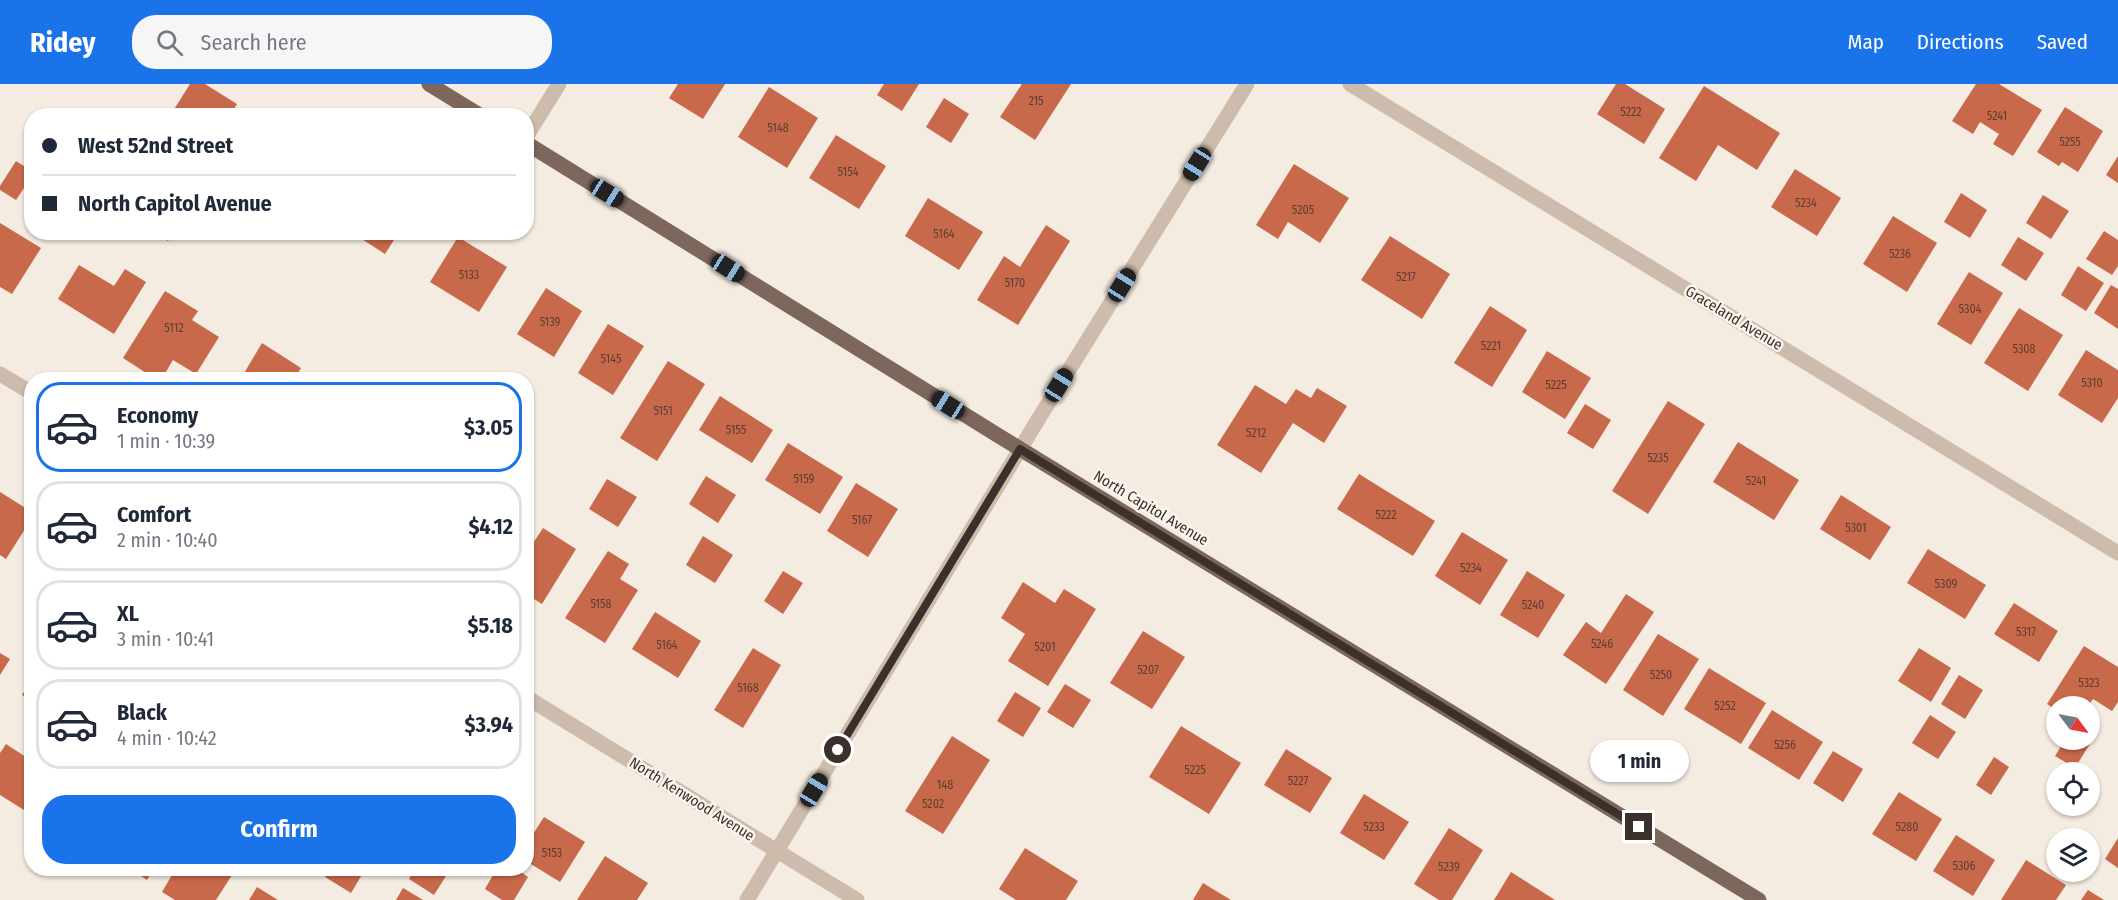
<!DOCTYPE html>
<html lang="en">
<head>
<meta charset="utf-8">
<style>
  :root { --surface:#fff; --page:#f6f6f7; --text:#1f2937; --muted:#747a83; --line:#e0e1e3; --accent:#1a73e8 }
  body { margin:0; font-family:"Fira Sans Condensed",sans-serif; background:var(--page); color:var(--text); height:100vh; display:flex; flex-direction:column; font-size:22px; white-space:nowrap }
  * { box-sizing:border-box; margin:0 }
  p { font-size:20px; color:var(--muted) }
  .icon { flex:none; width:33px; height:33px; fill:none; stroke:currentColor; stroke-width:2; stroke-linecap:round; stroke-linejoin:round }
  .map { position:relative; flex:1; overflow:hidden }
  .sheet { position:absolute; left:24px; top:288px; width:510px; height:504px; display:flex; flex-direction:column; background:var(--surface); border-radius:24px; box-shadow:0 2px 4px #0004 }
  .sheet>* { flex:none }
  .guide { position:absolute; left:24px; top:24px; width:510px; height:132px; border-radius:24px; box-shadow:0 2px 4px #0004; display:grid; align-content:center; height:132px; padding:0 18px; background:var(--surface) }
  .needle { width:39px; rotate:122deg }
  .tools { position:absolute; left:2046px; top:612px; display:grid; gap:12px }
  .tools a { display:grid; place-items:center; width:54px; height:54px; border-radius:50%; background:var(--surface); box-shadow:0 2px 4px #0004; font-size:30px }
  .end { position:absolute; width:27px; height:27px; margin:-14px; border:8px solid #3b302b; background:#fff; box-shadow:0 0 0 3px #fff }
  .from { border-radius:50% }
  .bubble { position:absolute; height:42px; border-radius:21px; background:var(--surface); box-shadow:0 2px 4px #0004; font-size:20px; font-weight:700; line-height:42px; text-align:center }
  .car { position:absolute; width:18px; height:36px; margin:-18px -9px; border-radius:8px; box-shadow:0 0 4px 2px #0007; background:linear-gradient(#222 24%,#8ab4d8 0 40%,#222 0 76%,#8ab4d8 0 86%,#222 0) }
  .guide b { display:flex; align-items:center; gap:21px; height:57px; font-size:22px }
  .guide b+b { border-top:2px solid var(--line) }
  .guide i { width:15px; height:15px; background:var(--text) }
  ul { padding:10px 0 0; list-style:none }
  li { display:flex; align-items:center; gap:18px; height:90px; margin:0 12px 9px; padding:0 6px; border:3px solid var(--line); border-radius:24px }
  li div { flex:1 }
  li b { display:block; font-size:22px }
  li em { font-style:normal; font-weight:700 }
  li.active { border-color:var(--accent) }
  li>.icon { width:54px; height:54px; stroke-width:1.5 }
  .primary-button { display:flex; gap:12px; margin-top:auto; padding:12px 18px }
  .primary-button a { flex:1; height:69px; border-radius:24px; background:var(--accent); color:#fff; font-size:24px; font-weight:700; line-height:69px; text-align:center }
  header { display:flex; align-items:center; gap:36px; box-sizing:border-box; height:84px; padding:0 30px; background:var(--accent); color:#fff }
  header strong { font-size:28px }
  nav { display:flex; gap:33px; margin-inline-start:auto; font-size:21px }
  .search { width:420px; height:54px; background:var(--page); display:flex; align-items:center; gap:15px; box-sizing:border-box; padding:0 21px; border-radius:24px; color:var(--muted); font-size:22px }
  .map>svg:first-child { display:block }
  .building { fill:#c8694b }
  .lines { fill:none; stroke-linecap:round; stroke-linejoin:round }
  .minor { stroke:#cdbbac; stroke-width:15 }
  .major { stroke:#7d675c; stroke-width:15 }
  .route { stroke:#3b302b; stroke-width:8 }
  .labels { text-anchor:middle; dominant-baseline:central; stroke-width:5; stroke-linejoin:round; paint-order:stroke }
  .number-label { font-size:12px; fill:#5e3e33 }
  .street-label { font-size:15px; fill:#3b302b; stroke:#fbf5ee }
</style>
</head>
<body>
<header>
<strong>Ridey</strong>
<div class="search"><svg class="icon" aria-label="search" viewBox="0 0 24 24"><circle cx="10" cy="10" r="6"/><path d="M15 15l6 6"/></svg>Search here</div>
<nav><a>Map</a><a>Directions</a><a>Saved</a></nav>
</header>
<div class="map">
<svg width="2118" height="816" viewBox="0 0 2118 816">
  <rect width="100%" height="100%" fill="#f4ebe1"/>
  <g class="building">
    <polygon points="190,0 205,0 237,20 230,32 180,32 173,27"/>
    <polygon points="678,0 725,0 703,35 669,14"/>
    <polygon points="884,0 919,0 902,27 877,11"/>
    <polygon points="1022,0 1071,0 1035,56 1000,33"/>
    <polygon points="1616,0 1625,0 1665,25 1644,60 1597,30"/>
    <polygon points="1976,0 1999,0 2042,26 2013,72 1993,60 1999,50 1980,38 1973,50 1952,37"/>
    <polygon points="1704,2 1780,49 1757,86 1718,61 1696,97 1659,74"/>
    <polygon points="769,3 818,34 787,84 738,53"/>
    <polygon points="944,14 969,30 951,59 926,43"/>
    <polygon points="2065,23 2103,47 2078,88 2062,78 2059,82 2037,68"/>
    <polygon points="836,51 886,82 859,125 809,94"/>
    <polygon points="2118,72 2118,99 2106,91"/>
    <polygon points="16,77 32,87 32,92 16,116 0,106 0,102"/>
    <polygon points="1294,80 1349,114 1320,159 1288,138 1278,155 1256,141"/>
    <polygon points="1795,85 1841,114 1817,152 1771,123"/>
    <polygon points="1961,109 1987,126 1970,154 1944,138"/>
    <polygon points="2043,111 2069,127 2051,155 2026,139"/>
    <polygon points="928,114 983,148 959,186 905,152"/>
    <polygon points="1893,132 1937,159 1907,208 1863,180"/>
    <polygon points="0,139 41,164 12,210 0,203"/>
    <polygon points="1046,141 1070,157 1018,241 977,216 1004,172 1020,183"/>
    <polygon points="2104,147 2118,156 2118,182 2112,191 2086,175"/>
    <polygon points="154,148 174,148 168,157"/>
    <polygon points="351,148 399,148 385,170"/>
    <polygon points="1390,152 1450,190 1422,235 1361,196"/>
    <polygon points="458,153 507,183 479,228 430,198"/>
    <polygon points="2018,153 2044,169 2026,197 2001,181"/>
    <polygon points="79,181 114,202 125,185 146,198 114,250 58,215"/>
    <polygon points="2078,182 2104,199 2086,227 2061,211"/>
    <polygon points="1969,188 2003,209 1971,261 1937,240"/>
    <polygon points="2111,201 2118,205 2118,245 2094,229"/>
    <polygon points="546,204 582,227 554,273 517,250"/>
    <polygon points="165,207 198,227 192,236 219,253 196,290 173,276 161,296 157,296 123,274"/>
    <polygon points="1490,222 1527,246 1492,303 1454,279"/>
    <polygon points="2019,224 2063,251 2028,307 1984,279"/>
    <polygon points="608,240 644,262 613,311 578,289"/>
    <polygon points="262,259 301,284 294,296 240,296"/>
    <polygon points="2086,266 2118,286 2118,314 2102,339 2058,311"/>
    <polygon points="1547,267 1591,294 1565,335 1522,308"/>
    <polygon points="668,277 705,300 657,377 620,354"/>
    <polygon points="1255,301 1286,320 1296,305 1311,314 1317,304 1347,322 1324,359 1293,339 1261,389 1217,361"/>
    <polygon points="720,312 773,346 752,379 699,346"/>
    <polygon points="1668,317 1705,340 1648,430 1612,407"/>
    <polygon points="1585,320 1611,336 1593,365 1567,349"/>
    <polygon points="1738,358 1799,396 1774,436 1713,398"/>
    <polygon points="788,359 843,393 820,430 765,396"/>
    <polygon points="1359,390 1435,437 1413,472 1337,425"/>
    <polygon points="706,392 736,411 718,439 689,420"/>
    <polygon points="607,395 637,413 618,443 589,425"/>
    <polygon points="856,399 898,425 868,473 827,447"/>
    <polygon points="0,408 32,428 32,434 6,475 0,471"/>
    <polygon points="1841,411 1891,443 1870,476 1820,445"/>
    <polygon points="543,444 576,465 542,520 526,510 526,470"/>
    <polygon points="1462,448 1508,476 1480,521 1435,492"/>
    <polygon points="703,452 733,471 715,499 686,481"/>
    <polygon points="1928,465 1986,501 1965,535 1907,499"/>
    <polygon points="608,467 629,480 620,495 638,506 605,559 565,534"/>
    <polygon points="783,487 803,499 783,530 764,517"/>
    <polygon points="1527,487 1565,511 1538,554 1500,531"/>
    <polygon points="1023,498 1055,519 1064,505 1096,525 1048,602 1008,577 1025,550 1001,534"/>
    <polygon points="1626,510 1654,528 1606,600 1563,571 1586,538 1601,549"/>
    <polygon points="2014,519 2058,547 2039,578 1994,550"/>
    <polygon points="655,528 701,557 678,594 632,565"/>
    <polygon points="1143,547 1185,573 1152,625 1110,599"/>
    <polygon points="1658,550 1699,575 1663,632 1623,606"/>
    <polygon points="2084,562 2118,583 2118,618 2112,627 2093,615 2088,622 2056,622 2056,626 2047,620"/>
    <polygon points="753,564 781,581 743,644 714,626"/>
    <polygon points="1919,564 1951,584 1931,618 1898,597"/>
    <polygon points="0,569 10,575 0,591"/>
    <polygon points="1709,584 1766,619 1741,660 1684,625"/>
    <polygon points="1959,591 1983,606 1965,635 1941,620"/>
    <polygon points="32,595 32,617 22,611"/>
    <polygon points="1065,600 1091,616 1073,644 1047,628"/>
    <polygon points="1015,608 1041,624 1023,653 997,637"/>
    <polygon points="1772,626 1823,658 1799,696 1748,664"/>
    <polygon points="1930,631 1956,648 1938,675 1912,659"/>
    <polygon points="1181,642 1241,679 1209,730 1149,693"/>
    <polygon points="952,652 990,676 943,750 905,727"/>
    <polygon points="2065,656 2087,656 2091,658 2075,684 2055,672"/>
    <polygon points="6,660 32,677 32,714 24,726 0,711 0,669"/>
    <polygon points="1286,665 1332,694 1310,729 1264,701"/>
    <polygon points="1833,667 1863,685 1843,718 1813,699"/>
    <polygon points="1994,673 2009,683 1991,711 1976,701"/>
    <polygon points="1899,708 1942,735 1916,777 1872,750"/>
    <polygon points="1364,710 1409,738 1384,776 1340,749"/>
    <polygon points="544,733 585,758 560,798 526,777 526,761"/>
    <polygon points="1449,744 1483,766 1452,816 1439,816 1414,800"/>
    <polygon points="1956,751 1995,776 1973,812 1933,787"/>
    <polygon points="2118,754 2118,784 2105,775"/>
    <polygon points="1025,764 1078,797 1066,816 1016,816 999,805"/>
    <polygon points="605,772 648,799 637,816 577,816"/>
    <polygon points="2026,776 2066,801 2056,816 2001,816"/>
    <polygon points="129,784 154,784 147,796"/>
    <polygon points="176,784 221,784 232,791 216,816 175,816 162,808"/>
    <polygon points="331,784 366,784 351,809 325,793"/>
    <polygon points="415,784 451,784 434,811 409,795"/>
    <polygon points="497,784 515,784 528,793 514,816 502,816 485,805"/>
    <polygon points="1511,788 1555,816 1494,816"/>
    <polygon points="1203,799 1231,816 1193,816"/>
    <polygon points="257,803 278,816 249,816"/>
    <polygon points="403,804 423,816 396,816"/>
    <polygon points="2088,806 2104,816 2081,816"/>
  </g>
  <g class="lines">
    <g class="minor">
      <polyline points="1350,0 2118,469"/>
      <polyline points="526,53 559,0"/>
      <polyline points="0,290 32,309"/>
      <polyline points="526,613 857,816"/>
      <polyline points="747,816 1039,334 1247,0"/>
    </g>
    <g class="major">
      <polyline points="429,0 481,32"/>
      <polyline points="526,59 999,352 1759,816"/>
    </g>
  </g>
  <g class="lines">
    <polyline class="route" points="838,666 1020,365 1639,743"/>
  </g>
  <g class="labels">
    <g class="number-label">
      <text x="1036" y="17">215</text>
      <text x="1631" y="28">5222</text>
      <text x="1997" y="32">5241</text>
      <text x="778" y="44">5148</text>
      <text x="2070" y="58">5255</text>
      <text x="848" y="88">5154</text>
      <text x="1806" y="119">5234</text>
      <text x="1303" y="126">5205</text>
      <text x="944" y="150">5164</text>
      <text x="1900" y="170">5236</text>
      <text x="469" y="191">5133</text>
      <text x="1406" y="193">5217</text>
      <text x="1015" y="199">5170</text>
      <text x="1970" y="225">5304</text>
      <text x="550" y="238">5139</text>
      <text x="174" y="244">5112</text>
      <text x="1491" y="262">5221</text>
      <text x="2024" y="265">5308</text>
      <text x="611" y="275">5145</text>
      <text x="2092" y="299">5310</text>
      <text x="1556" y="301">5225</text>
      <text x="663" y="327">5151</text>
      <text x="736" y="346">5155</text>
      <text x="1256" y="349">5212</text>
      <text x="1658" y="374">5235</text>
      <text x="804" y="395">5159</text>
      <text x="1756" y="397">5241</text>
      <text x="1386" y="431">5222</text>
      <text x="862" y="436">5167</text>
      <text x="1856" y="444">5301</text>
      <text x="1471" y="484">5234</text>
      <text x="1946" y="500">5309</text>
      <text x="601" y="520">5158</text>
      <text x="1533" y="521">5240</text>
      <text x="2026" y="548">5317</text>
      <text x="1602" y="560">5246</text>
      <text x="667" y="561">5164</text>
      <text x="1045" y="563">5201</text>
      <text x="1148" y="586">5207</text>
      <text x="1661" y="591">5250</text>
      <text x="2089" y="599">5323</text>
      <text x="748" y="604">5168</text>
      <text x="1725" y="622">5252</text>
      <text x="1785" y="661">5256</text>
      <text x="1195" y="686">5225</text>
      <text x="1298" y="697">5227</text>
      <text x="945" y="701">148</text>
      <text x="933" y="720">5202</text>
      <text x="1374" y="743">5233</text>
      <text x="1907" y="743">5280</text>
      <text x="552" y="769">5153</text>
      <text x="1964" y="782">5306</text>
      <text x="1449" y="783">5239</text>
    </g>
    <g class="street-label">
      <text transform="translate(1734 234) rotate(31)">Graceland Avenue</text>
      <text transform="translate(1151 424) rotate(31)">North Capitol Avenue</text>
      <text transform="translate(692 715) rotate(32)">North Kenwood Avenue</text>
    </g>
  </g>
</svg>
<div class="tools">
<a><svg class="needle" viewBox="-14 -14 28 28"><path d="M0-13l5 13h-10z" fill="#e53935"/><path d="M0 13l5-13h-10z" fill="#747a83"/></svg></a>
<a><svg class="icon" aria-label="locate" viewBox="0 0 24 24"><circle cx="12" cy="12" r="6"/><path d="M12 2v4M12 18v4M2 12h4M18 12h4"/></svg></a>
<a><svg class="icon" aria-label="layers" viewBox="0 0 24 24"><path d="M12 4l9 5-9 5-9-5zM3 14l9 5 9-5"/></svg></a>
</div>
<i class="end from" style="left:838px;top:666px"></i>
<i class="end" style="left:1639px;top:743px"></i>
<div class="bubble" style="left:1590px;top:656px;width:99px">1 min</div>
<i class="car" style="left:1197px;top:80px;rotate:212deg"></i>
<i class="car" style="left:607px;top:109px;rotate:122deg"></i>
<i class="car" style="left:728px;top:184px;rotate:122deg"></i>
<i class="car" style="left:1122px;top:201px;rotate:32deg"></i>
<i class="car" style="left:1059px;top:301px;rotate:32deg"></i>
<i class="car" style="left:948px;top:321px;rotate:302deg"></i>
<i class="car" style="left:814px;top:706px;rotate:31deg"></i>
<div class="guide">
<b><i class="from"></i>West 52nd Street</b>
<b><i></i>North Capitol Avenue</b>
</div>
<section class="sheet">
<ul>
<li class="active"><svg class="icon" aria-label="car" viewBox="0 0 24 24"><path d="M5 17H2v-5l4-1 3-4h7l3 4 3 1v5h-3M9 17h6M6 11h13"/><circle cx="7" cy="17" r="2"/><circle cx="17" cy="17" r="2"/></svg><div><b>Economy</b><p>1 min · 10:39</p></div><em>$3.05</em></li>
<li><svg class="icon" aria-label="car" viewBox="0 0 24 24"><path d="M5 17H2v-5l4-1 3-4h7l3 4 3 1v5h-3M9 17h6M6 11h13"/><circle cx="7" cy="17" r="2"/><circle cx="17" cy="17" r="2"/></svg><div><b>Comfort</b><p>2 min · 10:40</p></div><em>$4.12</em></li>
<li><svg class="icon" aria-label="car" viewBox="0 0 24 24"><path d="M5 17H2v-5l4-1 3-4h7l3 4 3 1v5h-3M9 17h6M6 11h13"/><circle cx="7" cy="17" r="2"/><circle cx="17" cy="17" r="2"/></svg><div><b>XL</b><p>3 min · 10:41</p></div><em>$5.18</em></li>
<li><svg class="icon" aria-label="car" viewBox="0 0 24 24"><path d="M5 17H2v-5l4-1 3-4h7l3 4 3 1v5h-3M9 17h6M6 11h13"/><circle cx="7" cy="17" r="2"/><circle cx="17" cy="17" r="2"/></svg><div><b>Black</b><p>4 min · 10:42</p></div><em>$3.94</em></li>
</ul>
<div class="primary-button"><a>Confirm</a></div>
</section>
</div>
</body>
</html>
